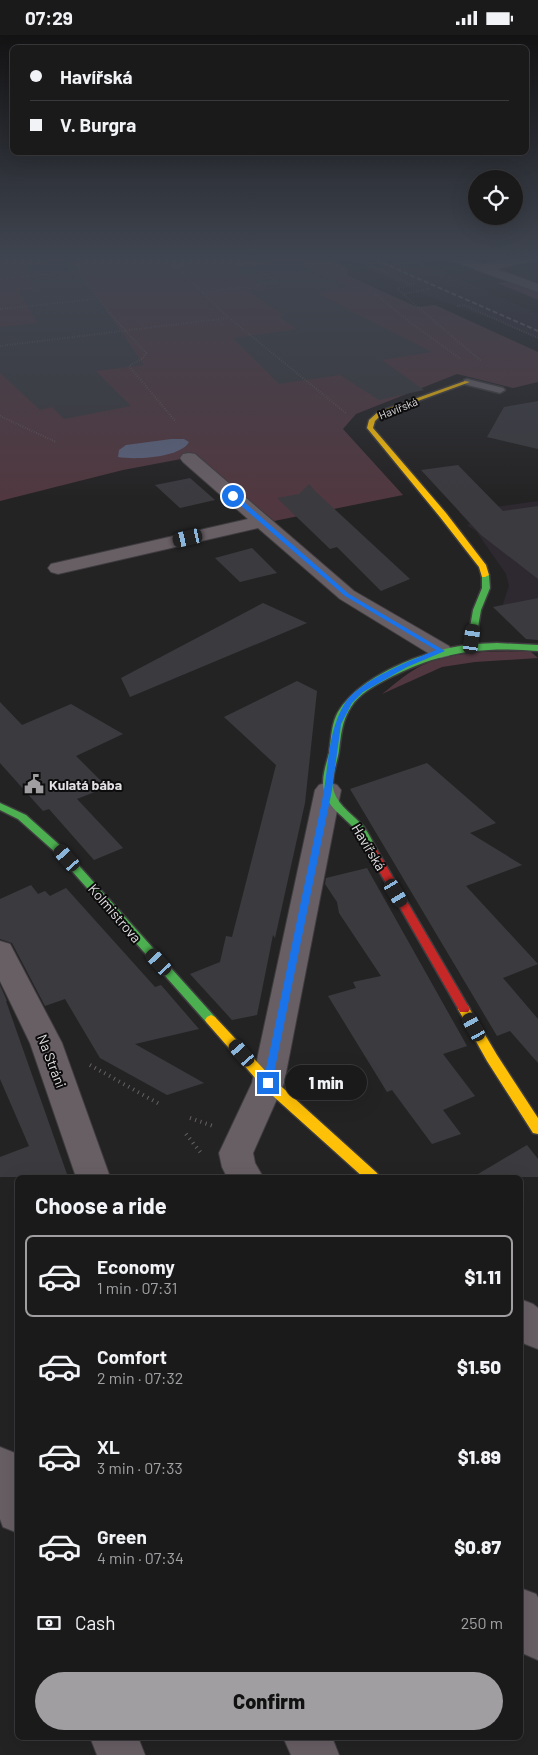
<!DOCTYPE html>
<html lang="en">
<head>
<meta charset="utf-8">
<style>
  :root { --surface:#1b1a1b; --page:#242324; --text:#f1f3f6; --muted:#a0a1a3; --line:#39383a; --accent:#a09ea0 }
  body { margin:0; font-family:Barlow,sans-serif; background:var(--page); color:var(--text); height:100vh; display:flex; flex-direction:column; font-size:19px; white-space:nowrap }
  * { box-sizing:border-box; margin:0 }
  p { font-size:16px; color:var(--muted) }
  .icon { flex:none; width:28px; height:28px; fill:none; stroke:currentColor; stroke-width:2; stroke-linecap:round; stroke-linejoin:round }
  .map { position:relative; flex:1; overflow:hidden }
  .drawer { position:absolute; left:15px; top:1140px; width:508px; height:565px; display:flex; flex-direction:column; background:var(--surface); border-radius:8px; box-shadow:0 5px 20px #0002,0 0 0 1px var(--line) }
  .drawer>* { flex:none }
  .top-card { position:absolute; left:10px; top:10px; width:519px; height:110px; border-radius:8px; box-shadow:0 5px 20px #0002,0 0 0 1px var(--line); display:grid; align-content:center; height:110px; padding:0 20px; background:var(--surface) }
  .buttons { position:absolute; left:468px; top:135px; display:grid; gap:10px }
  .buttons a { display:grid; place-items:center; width:55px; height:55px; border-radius:50%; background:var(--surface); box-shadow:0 5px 20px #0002,0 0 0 1px var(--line); font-size:25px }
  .end { position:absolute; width:22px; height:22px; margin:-11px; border:6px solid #1a73e8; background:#fff; box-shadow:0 0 0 2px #fff }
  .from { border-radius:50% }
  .bubble { position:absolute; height:35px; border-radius:18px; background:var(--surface); box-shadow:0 5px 20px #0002,0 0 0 1px var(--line); font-size:16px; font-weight:800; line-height:35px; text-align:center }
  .car { position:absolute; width:15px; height:30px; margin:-15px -8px; border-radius:6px; box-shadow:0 0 4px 1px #0007; background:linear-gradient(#222 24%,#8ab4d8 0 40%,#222 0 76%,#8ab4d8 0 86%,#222 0) }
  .top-card b { display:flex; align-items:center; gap:18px; height:48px; font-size:19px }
  .top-card b+b { border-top:1px solid var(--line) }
  .top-card i { width:12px; height:12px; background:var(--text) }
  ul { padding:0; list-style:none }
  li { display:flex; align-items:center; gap:15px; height:82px; margin:0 10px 8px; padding:0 10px; border:2px solid transparent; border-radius:8px }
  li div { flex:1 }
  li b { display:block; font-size:19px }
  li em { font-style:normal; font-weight:800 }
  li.active { border-color:var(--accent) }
  li>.icon { width:45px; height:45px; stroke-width:1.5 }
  h2 { padding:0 20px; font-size:22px; line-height:60px }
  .pay { display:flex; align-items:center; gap:12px; height:55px; padding:0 20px; font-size:19px }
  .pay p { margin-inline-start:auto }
  .primary-button { display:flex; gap:10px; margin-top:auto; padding:10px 20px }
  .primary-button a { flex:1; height:58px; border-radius:30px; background:var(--accent); color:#111; font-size:20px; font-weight:800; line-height:58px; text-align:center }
  .status { display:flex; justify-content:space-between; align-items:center; height:35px; padding:0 25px; background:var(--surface); direction:ltr }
  .status svg { height:14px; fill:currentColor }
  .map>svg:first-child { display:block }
  .built { fill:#2e2930 }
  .green { fill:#513840 }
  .water { fill:#5c627b }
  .building { fill:#3b3a3f }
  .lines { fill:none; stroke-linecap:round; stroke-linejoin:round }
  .lane-casing { stroke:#3f3d3f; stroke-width:3 }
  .street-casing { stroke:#3f3d3f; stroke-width:2 }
  .fast-casing { stroke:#3f3d3f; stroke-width:3 }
  .slow-casing { stroke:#3f3d3f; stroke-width:3 }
  .jam-casing { stroke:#3f3d3f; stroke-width:3 }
  .path-far1 { stroke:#656165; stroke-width:2; stroke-dasharray:0.5 2; stroke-linecap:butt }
  .path { stroke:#656165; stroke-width:4; stroke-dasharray:1 4.5; stroke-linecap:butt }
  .lane { fill:#685f65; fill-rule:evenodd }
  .street { fill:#685f65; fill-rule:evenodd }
  .fast { fill:#4caf50; fill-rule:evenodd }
  .slow { fill:#ffc107; fill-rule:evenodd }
  .jam { fill:#c62828; fill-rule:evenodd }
  .rail { stroke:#656165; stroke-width:2; stroke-dasharray:5 2.5; stroke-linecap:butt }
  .route { fill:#1a73e8 }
  .labels { text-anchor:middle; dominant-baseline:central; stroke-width:4; stroke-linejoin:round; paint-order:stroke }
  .far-street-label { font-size:11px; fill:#e2e0e2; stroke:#0d0c0d }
  .poi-label { font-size:14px; font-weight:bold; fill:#e2e0e2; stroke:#0d0c0d; text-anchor:start }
  .street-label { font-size:14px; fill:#e2e0e2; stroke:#0d0c0d }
</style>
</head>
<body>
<div class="status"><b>07:29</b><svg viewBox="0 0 49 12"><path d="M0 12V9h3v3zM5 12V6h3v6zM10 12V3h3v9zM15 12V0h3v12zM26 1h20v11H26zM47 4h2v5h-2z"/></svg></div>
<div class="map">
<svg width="538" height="1720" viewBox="0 0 538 1720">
  <rect width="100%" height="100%" fill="#242324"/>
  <g class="built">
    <polygon points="344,222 411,222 538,279 538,304 495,285 422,259"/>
    <polygon points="538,466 538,599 524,602 500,578 509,551 506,539 476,496 467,490 470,489 459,477"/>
  </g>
  <g class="green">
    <polygon points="0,222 326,222 348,234 347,240 417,272 435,270 538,317 538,347 513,353 457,339 356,379 343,394 403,460 274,486 197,421 123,435 0,466"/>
    <polygon points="505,247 514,247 538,256 538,265 497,248"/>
    <path d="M530,616L538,623L475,627L442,632L382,659C395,649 409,636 423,630C456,615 494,617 530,616Z"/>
  </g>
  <path class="water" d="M171,404H184L189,407C180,423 135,425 118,422L119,415L126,410Z"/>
  <g class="building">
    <polygon points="291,225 349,251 316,258 432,317 382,325 424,355 379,365 340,340 279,349 233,303 297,294 279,282 284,281 250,256 268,254 233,233"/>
    <polygon points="73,226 144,330 96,336 131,371 64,384 52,372 40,375 0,338 0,292 37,288 19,256 34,255 25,230"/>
    <polygon points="538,366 538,414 487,402 504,372"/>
    <polygon points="458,430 503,476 538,471 538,544 481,500 421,435"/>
    <polygon points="190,443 215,465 180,473 155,450"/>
    <polygon points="309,449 315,456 410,544 381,556 337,512 330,514 277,463 299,459"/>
    <polygon points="252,513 277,538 240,547 215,523"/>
    <polygon points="538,563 538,605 526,604 493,572"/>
    <polygon points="263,568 307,588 130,662 121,643"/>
    <polygon points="297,646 317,656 305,768 275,903 273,900 257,980 232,985 190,939 220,927 226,901 232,902 276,730 224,682"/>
    <polygon points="0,667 22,690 71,669 123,699 76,721 107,752 77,764 123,813 94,825 49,774 43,776 0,728"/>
    <polygon points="427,728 496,788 470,798 522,830 466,851 538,929 503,943 538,984 538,1028 510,996 497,1001 350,754"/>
    <polygon points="367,833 467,1011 443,1019 475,1061 443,1075 461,1099 432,1109 392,1055 387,1057 328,961 356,953 353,947 381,941 339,878 337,867 325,849 326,843"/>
    <polygon points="31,850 38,859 45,856 50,861 66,853 155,952 161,950 199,994 135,1009 204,1048 167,1060 100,1023 65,964 45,971 12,908 0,904 0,864"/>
    <polygon points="0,950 7,966 6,966 68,1142 0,1142 0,1122 29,1111 0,1044"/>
    <polygon points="527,1110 538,1124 538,1142 473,1142"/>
  </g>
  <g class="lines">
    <defs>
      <polygon id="lane" points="467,344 503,353 505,355 500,358 464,349 464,345"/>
      <g id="street">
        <polygon points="447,222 464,222 484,229 516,222 538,222 536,225 497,234 538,249 538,257 449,225"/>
        <polygon points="189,418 195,419 354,556 449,611 452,616 449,621 441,623 433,621 340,564 258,493 58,539 51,537 48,533 51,529 248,484 183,427 180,423 183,419"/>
        <polygon points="328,747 337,750 341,755 284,1048 253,1118 255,1128 263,1142 227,1142 222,1132 219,1118 252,1048 315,755 319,750"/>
        <polygon points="0,906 10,909 62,1008 110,1142 76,1142 30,1008 0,946"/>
        <polygon points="520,1264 533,1269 538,1273 538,1314 525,1309 520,1305"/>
        <polygon points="0,1412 15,1418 18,1426 18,1498 3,1492 0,1484"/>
        <polygon points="520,1553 536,1559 538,1563 538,1625 522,1618 520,1615"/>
        <polygon points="90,1702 138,1702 145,1720 97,1720"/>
        <polygon points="283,1702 332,1702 339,1720 291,1720"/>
      </g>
      <g id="fast">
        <path d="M482,538L489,540L490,553L481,575L475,609L497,608L538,610V616C481,611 438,617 387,644C374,651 359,659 351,672C342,686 341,700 339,716C337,729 330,744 334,757C339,772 355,781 364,792C369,799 373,807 377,815L372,818L368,817C364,811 361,804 357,797C347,783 328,774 324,756C321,743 326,730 329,718C331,706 331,692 336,681C356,641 426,615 467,610L473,575L482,553Z"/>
        <polygon points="0,768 26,780 63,813 215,982 217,985 215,988 207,988 55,817 18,784 0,775"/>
      </g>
      <g id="slow">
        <polygon points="465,346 470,347 382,379 375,386 373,393 446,478 486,530 489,540 485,542 482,542 479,532 440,482 367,393 369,385 378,377"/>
        <polygon points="464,969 468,971 497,1020 538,1083 538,1099 533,1098 487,1026 458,974 460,971"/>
        <polygon points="211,980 215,982 273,1044 377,1138 379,1142 363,1142 263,1052 207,988 205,985 207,982"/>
      </g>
      <polygon id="jam" points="372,812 377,815 468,971 470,974 468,977 460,977 367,815"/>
    </defs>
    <use href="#lane" class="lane-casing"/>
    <use href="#street" class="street-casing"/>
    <use href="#fast" class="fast-casing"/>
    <use href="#slow" class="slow-casing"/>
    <use href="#jam" class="jam-casing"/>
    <g class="path-far1">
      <polyline points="71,222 78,236"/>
      <polyline points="166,222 228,282 347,379"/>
      <polyline points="353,222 410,249"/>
      <polyline points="402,222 431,234"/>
      <polyline points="172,226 204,222"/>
      <polyline points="0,244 78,236 110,279 146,318 143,323 129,331 176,387"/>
      <polyline points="414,248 397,254 481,326"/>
      <polyline points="202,258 277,247 240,222"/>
      <polyline points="374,258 411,288 461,324"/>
      <polyline points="404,259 429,254"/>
      <polyline points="457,271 464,270 538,303"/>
      <polyline points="0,274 97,264"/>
      <polyline points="0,311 228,283"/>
      <polyline points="0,381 56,407"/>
    </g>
    <g class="path">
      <polyline points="90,1030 161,1070"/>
      <polyline points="190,1083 213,1091"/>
      <polyline points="186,1099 201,1118"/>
    </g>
    <use href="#lane" class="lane"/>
    <use href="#street" class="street"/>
    <use href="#fast" class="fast"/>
    <use href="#slow" class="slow"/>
    <use href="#jam" class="jam"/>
    <polyline class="rail" points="369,222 538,296"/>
  </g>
  <linearGradient id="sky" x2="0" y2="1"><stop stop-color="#141314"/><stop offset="0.48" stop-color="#3f4550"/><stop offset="1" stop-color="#3f4550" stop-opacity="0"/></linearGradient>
  <rect width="538" height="463" fill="url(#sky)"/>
  <path class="route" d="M231,459H235L349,559L445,616L407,632L363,657L352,668L341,689L332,755L272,1048L268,1052L263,1048C283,954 302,860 322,766C329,733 327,697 345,668C360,645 412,625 436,615L345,561L231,462Z"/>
  <defs>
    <symbol id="civic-bare" viewBox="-9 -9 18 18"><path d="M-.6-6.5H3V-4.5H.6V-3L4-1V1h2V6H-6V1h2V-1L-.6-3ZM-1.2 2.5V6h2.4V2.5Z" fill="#a09ea0" stroke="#0d0c0d" stroke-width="2.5" paint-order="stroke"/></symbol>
  </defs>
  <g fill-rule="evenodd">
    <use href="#civic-bare" x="20" y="735" width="28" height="28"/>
  </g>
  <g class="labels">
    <g class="far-street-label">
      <text transform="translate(398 373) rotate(-22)">Havířská</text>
    </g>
    <g class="poi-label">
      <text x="49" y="749">Kulatá bába</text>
    </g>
    <g class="street-label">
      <text transform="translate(369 812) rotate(59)">Havířská</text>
      <text transform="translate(115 878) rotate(49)">Kolmistrova</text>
      <text transform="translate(52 1026) rotate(69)">Na Stráni</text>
    </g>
  </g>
</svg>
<div class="buttons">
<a><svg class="icon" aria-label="locate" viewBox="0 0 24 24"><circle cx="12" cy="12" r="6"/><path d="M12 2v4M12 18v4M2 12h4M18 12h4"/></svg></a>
</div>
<i class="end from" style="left:233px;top:461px"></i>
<i class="end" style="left:268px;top:1048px"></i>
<div class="bubble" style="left:285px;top:1030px;width:82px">1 min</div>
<i class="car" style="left:188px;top:503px;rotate:257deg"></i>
<i class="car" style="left:472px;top:604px;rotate:8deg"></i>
<i class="car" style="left:67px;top:823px;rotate:319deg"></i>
<i class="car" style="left:396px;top:858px;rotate:149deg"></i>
<i class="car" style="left:159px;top:927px;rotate:318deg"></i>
<i class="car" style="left:474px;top:992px;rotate:331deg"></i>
<i class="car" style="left:242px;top:1018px;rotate:319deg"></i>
<div class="top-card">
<b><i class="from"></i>Havířská</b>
<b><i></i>V. Burgra</b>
</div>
<section class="drawer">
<h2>Choose a ride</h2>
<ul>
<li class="active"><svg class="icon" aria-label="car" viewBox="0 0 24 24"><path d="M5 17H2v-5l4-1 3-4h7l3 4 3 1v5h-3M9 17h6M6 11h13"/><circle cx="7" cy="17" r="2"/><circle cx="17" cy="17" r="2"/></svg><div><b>Economy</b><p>1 min · 07:31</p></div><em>$1.11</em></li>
<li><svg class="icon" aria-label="car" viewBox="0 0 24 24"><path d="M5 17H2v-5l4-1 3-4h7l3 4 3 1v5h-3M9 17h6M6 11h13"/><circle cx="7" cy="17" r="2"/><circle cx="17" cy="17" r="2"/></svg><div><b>Comfort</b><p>2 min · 07:32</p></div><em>$1.50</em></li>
<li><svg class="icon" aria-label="car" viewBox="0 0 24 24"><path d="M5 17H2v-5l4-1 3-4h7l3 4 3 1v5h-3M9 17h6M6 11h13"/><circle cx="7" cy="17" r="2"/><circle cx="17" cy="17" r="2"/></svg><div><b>XL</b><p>3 min · 07:33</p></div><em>$1.89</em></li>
<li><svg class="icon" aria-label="car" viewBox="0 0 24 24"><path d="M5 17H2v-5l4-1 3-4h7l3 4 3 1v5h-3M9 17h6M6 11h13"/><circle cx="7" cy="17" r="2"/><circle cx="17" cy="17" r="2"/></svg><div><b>Green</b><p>4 min · 07:34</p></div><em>$0.87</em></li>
</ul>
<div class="pay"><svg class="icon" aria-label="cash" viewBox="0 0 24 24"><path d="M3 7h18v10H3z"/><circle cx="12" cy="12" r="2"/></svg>Cash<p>250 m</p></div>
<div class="primary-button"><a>Confirm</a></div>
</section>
</div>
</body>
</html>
